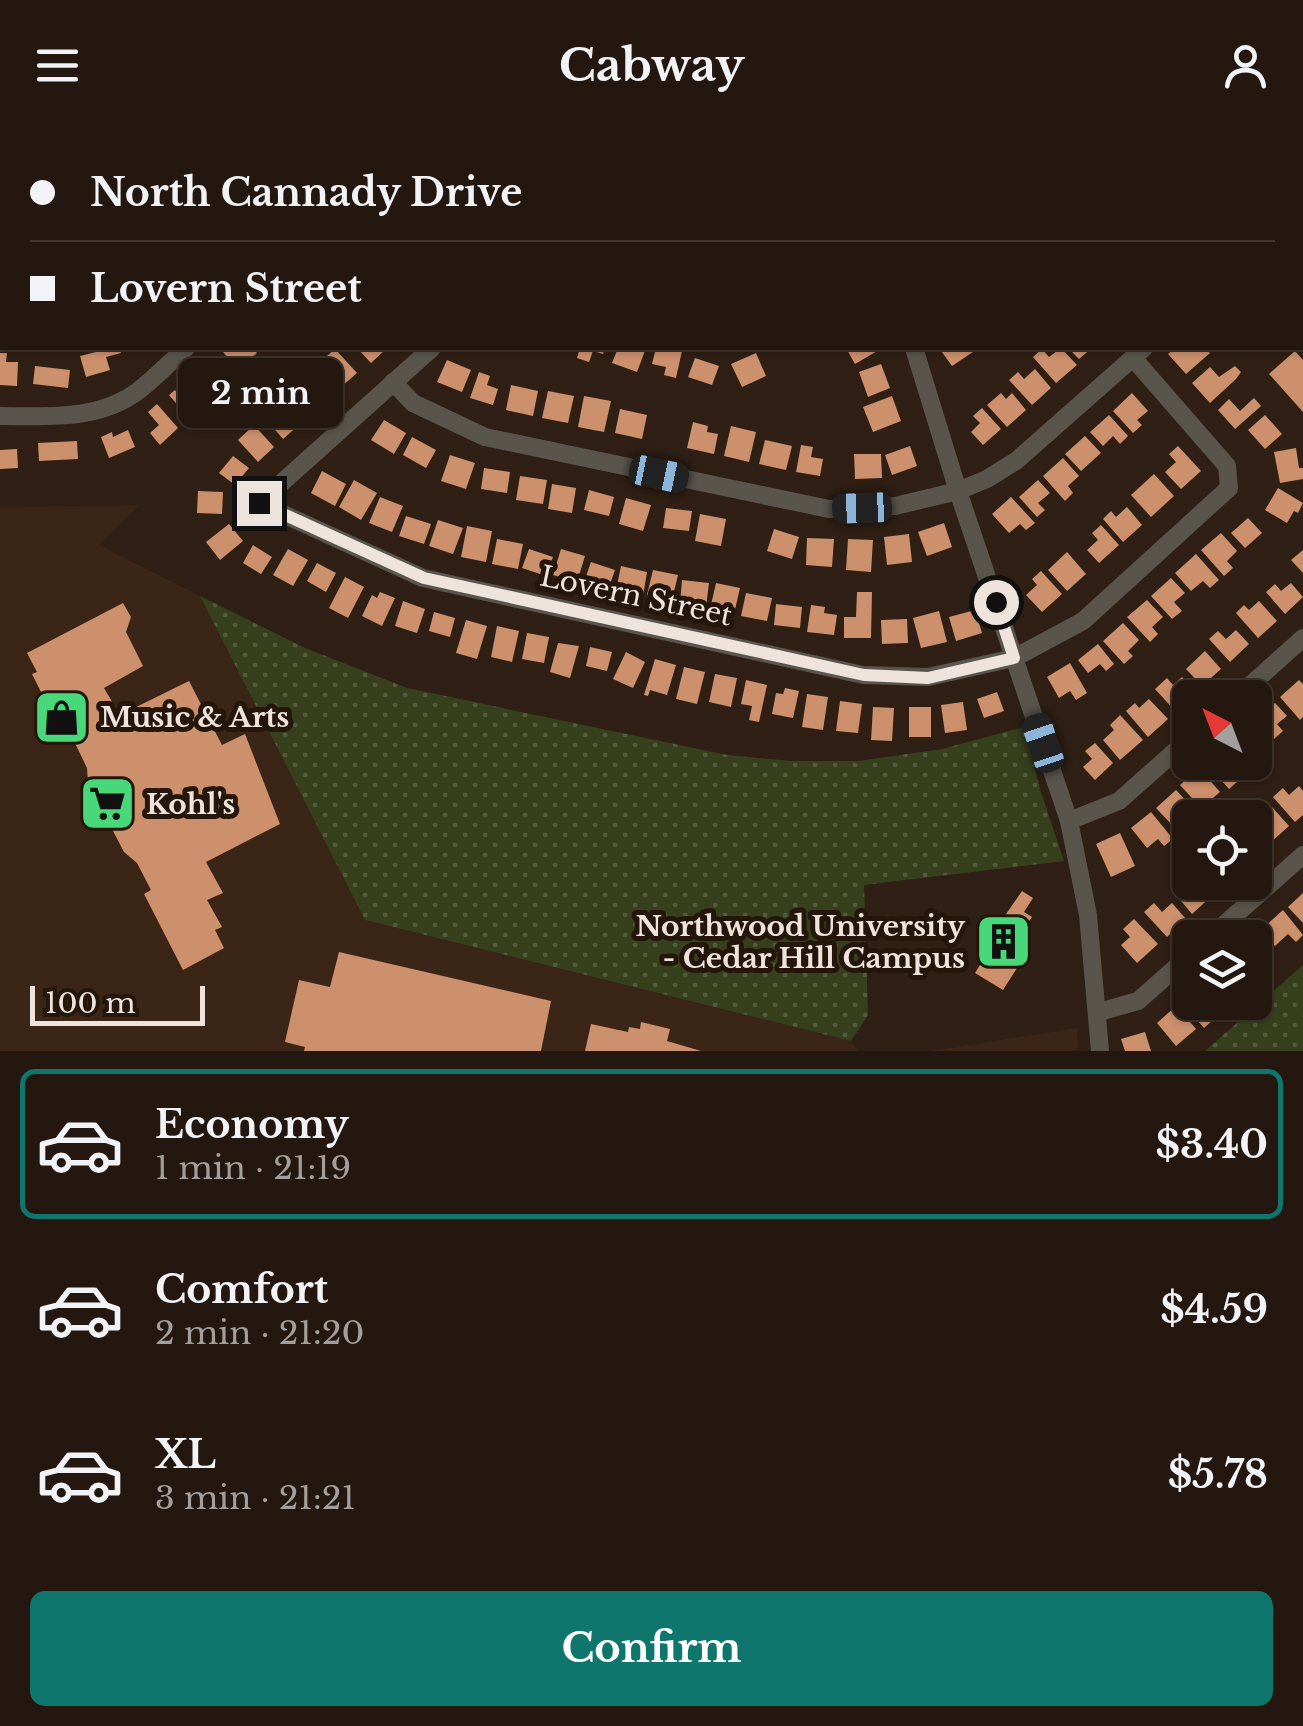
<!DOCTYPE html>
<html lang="en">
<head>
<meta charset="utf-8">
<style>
  :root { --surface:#23170f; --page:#2f241d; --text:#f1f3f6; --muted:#a39f9e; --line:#40362f; --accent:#0f766e }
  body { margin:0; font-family:"Libre Baskerville",serif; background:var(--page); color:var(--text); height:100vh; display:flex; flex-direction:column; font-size:38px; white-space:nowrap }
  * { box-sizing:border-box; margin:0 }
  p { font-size:32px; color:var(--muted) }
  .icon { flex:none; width:55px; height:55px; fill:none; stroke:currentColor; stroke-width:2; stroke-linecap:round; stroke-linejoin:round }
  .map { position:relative; height:921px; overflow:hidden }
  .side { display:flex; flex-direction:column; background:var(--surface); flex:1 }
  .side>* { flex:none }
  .guide { position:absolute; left:0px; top:0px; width:1305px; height:220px; box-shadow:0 2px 8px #0004,0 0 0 2px var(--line); display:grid; align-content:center; height:220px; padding:0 30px; background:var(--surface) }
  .needle { width:65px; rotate:318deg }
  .fabs { position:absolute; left:1172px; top:550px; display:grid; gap:20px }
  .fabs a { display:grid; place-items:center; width:100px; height:100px; border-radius:15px; background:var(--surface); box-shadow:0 2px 8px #0004,0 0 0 2px var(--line); font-size:50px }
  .scale { position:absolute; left:30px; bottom:25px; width:175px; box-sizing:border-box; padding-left:10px; border:5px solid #efe4dd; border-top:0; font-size:28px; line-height:35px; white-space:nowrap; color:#efe4dd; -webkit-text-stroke:8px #24160b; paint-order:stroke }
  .end { position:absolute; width:45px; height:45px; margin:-22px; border:12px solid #efe4dd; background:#111; box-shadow:0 0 0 5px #111 }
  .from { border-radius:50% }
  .bubble { position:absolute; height:70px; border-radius:15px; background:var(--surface); box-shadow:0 2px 8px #0004,0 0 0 2px var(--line); font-size:32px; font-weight:700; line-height:70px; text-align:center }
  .car { position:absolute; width:30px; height:60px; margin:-30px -15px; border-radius:12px; box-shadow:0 0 8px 2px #0007; background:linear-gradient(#222 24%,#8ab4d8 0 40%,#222 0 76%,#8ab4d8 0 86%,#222 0) }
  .guide b { display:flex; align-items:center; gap:35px; height:95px; font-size:38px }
  .guide b+b { border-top:2px solid var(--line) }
  .guide i { width:25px; height:25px; background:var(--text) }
  ul { padding:18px 0 0; list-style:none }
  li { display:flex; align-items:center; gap:30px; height:150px; margin:0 20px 15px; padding:0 10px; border:5px solid transparent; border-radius:15px }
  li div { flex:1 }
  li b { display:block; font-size:38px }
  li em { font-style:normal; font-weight:700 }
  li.active { border-color:var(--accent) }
  li>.icon { width:90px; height:90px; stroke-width:1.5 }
  .action { display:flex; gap:20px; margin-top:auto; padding:20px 30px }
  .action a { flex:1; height:115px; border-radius:15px; background:var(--accent); color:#fff; font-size:40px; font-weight:700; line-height:115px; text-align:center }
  header { display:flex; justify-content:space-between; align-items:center; height:130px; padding:0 30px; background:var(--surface); font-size:45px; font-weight:700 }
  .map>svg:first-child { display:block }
  .built { fill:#3b2517 }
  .green { fill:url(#green-dots) }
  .building { fill:#cd906d }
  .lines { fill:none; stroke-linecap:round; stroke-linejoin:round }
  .minor { stroke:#59554d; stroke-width:18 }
  .route { stroke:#efe4dd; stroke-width:12 }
  .labels { text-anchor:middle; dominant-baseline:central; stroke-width:10; stroke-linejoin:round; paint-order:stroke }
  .street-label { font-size:28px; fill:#efe4dd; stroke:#24160b }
  .poi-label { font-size:28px; font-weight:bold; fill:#efe4dd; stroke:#24160b; text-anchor:start }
</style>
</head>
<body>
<header><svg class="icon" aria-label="menu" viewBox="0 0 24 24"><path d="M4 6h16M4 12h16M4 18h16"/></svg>Cabway<svg class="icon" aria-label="person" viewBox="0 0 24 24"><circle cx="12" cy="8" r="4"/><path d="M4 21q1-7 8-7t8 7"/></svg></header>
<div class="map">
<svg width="1303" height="921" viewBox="0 0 1303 921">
  <defs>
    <pattern id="green-dots" width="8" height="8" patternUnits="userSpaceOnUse" patternTransform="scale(2.5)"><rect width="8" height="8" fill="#37401d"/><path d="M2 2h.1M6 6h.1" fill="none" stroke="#545b3d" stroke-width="1.8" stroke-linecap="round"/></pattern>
  </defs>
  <rect width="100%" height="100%" fill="#2f1f14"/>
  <g class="built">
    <polygon points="139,375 99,415 200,466 365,790 851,911 859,921 0,921 0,377"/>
    <polygon points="1077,898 1078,921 929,921"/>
  </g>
  <g class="green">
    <polygon points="200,466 305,518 407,558 727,625 791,631 858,631 942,619 1024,597 1041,662 1064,731 864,755 868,885 851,911 365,790"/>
    <polygon points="1303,835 1303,921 1205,921"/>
  </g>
  <g class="building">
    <polygon points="112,218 119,218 121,223 106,227 110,240 86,247 80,226"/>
    <polygon points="229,218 252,218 257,223 238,239 223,222"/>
    <polygon points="357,218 384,218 386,219 371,233"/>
    <polygon points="580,218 605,218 603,224 593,221 589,232 577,228"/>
    <polygon points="618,218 646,218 637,242 612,233"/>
    <polygon points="656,218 682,221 676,248 664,245 666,237 652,234"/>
    <polygon points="846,218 878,218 879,220 855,234"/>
    <polygon points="939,218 970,218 973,222 952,236"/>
    <polygon points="1061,218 1077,235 1056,253 1033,227 1042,219 1049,227"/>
    <polygon points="1068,218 1092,218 1079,229"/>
    <polygon points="1175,218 1205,218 1210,223 1186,244 1168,224"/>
    <polygon points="335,219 357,243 341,257 319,233"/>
    <polygon points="1295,221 1303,230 1303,282 1269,244"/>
    <polygon points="0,223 7,223 6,232 18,232 17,256 0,255"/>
    <polygon points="756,223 766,246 742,257 731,234"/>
    <polygon points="695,228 719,236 712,255 688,247"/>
    <polygon points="447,230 471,240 462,262 437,252"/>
    <polygon points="215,231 228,246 209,263 193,244 202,236 206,239"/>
    <polygon points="881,234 890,258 868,267 859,242"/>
    <polygon points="35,236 70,240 68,258 33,254"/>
    <polygon points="1235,236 1241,242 1236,249 1210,273 1192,253 1210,237 1219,247"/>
    <polygon points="1035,239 1051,258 1032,275 1009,250 1018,242 1024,249"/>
    <polygon points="479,242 490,246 487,255 498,259 493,275 470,268"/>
    <polygon points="307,247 328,270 313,284 292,261"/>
    <polygon points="192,255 204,269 186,285 169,265 175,260 180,266"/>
    <polygon points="511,255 538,261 533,286 506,280"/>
    <polygon points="548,261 574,266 568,293 542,288"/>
    <polygon points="1001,263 1006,269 1012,263 1026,280 1007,297 987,275"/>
    <polygon points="1132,263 1148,281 1137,290 1142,295 1133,303 1113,281"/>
    <polygon points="584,266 611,271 604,302 578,297"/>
    <polygon points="892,266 901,291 873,302 863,277"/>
    <polygon points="1254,268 1261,276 1235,299 1218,280 1229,269 1240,281"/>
    <polygon points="157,274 178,298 160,315 150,303 159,295 148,282"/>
    <polygon points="982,278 1001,299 983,315 971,302 980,293 973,286"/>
    <polygon points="286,279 300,294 283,309 270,294"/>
    <polygon points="620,279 647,285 642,309 615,303"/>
    <polygon points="1109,285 1128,306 1120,314 1113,306 1103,316 1090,302"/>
    <polygon points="1265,285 1282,304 1265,319 1248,300"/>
    <polygon points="384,290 406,303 394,324 371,310"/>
    <polygon points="693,292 708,296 707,302 718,304 714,324 687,318"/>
    <polygon points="254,295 274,317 258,332 238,310"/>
    <polygon points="731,296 756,302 749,332 724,326"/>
    <polygon points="128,300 135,317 109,328 101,307 112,302 113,307"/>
    <polygon points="1085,306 1101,323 1081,341 1065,324"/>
    <polygon points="412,307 436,320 426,338 403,325"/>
    <polygon points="765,310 792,316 786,340 759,334"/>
    <polygon points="77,311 78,329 39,331 38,313"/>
    <polygon points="801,315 813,317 811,327 823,329 820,346 796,342"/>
    <polygon points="910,316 917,336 892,345 885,325"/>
    <polygon points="1178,316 1201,341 1181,359 1165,342 1176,332 1169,324"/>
    <polygon points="1296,318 1299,338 1303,338 1303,349 1280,353 1274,322"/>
    <polygon points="17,319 18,338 0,339 0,320"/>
    <polygon points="854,324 881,324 882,348 855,349"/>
    <polygon points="450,325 475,333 466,359 441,351"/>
    <polygon points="233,326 249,338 235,355 219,343"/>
    <polygon points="1063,328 1079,346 1068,356 1073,363 1065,371 1043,346"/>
    <polygon points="484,338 510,342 507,363 481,359"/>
    <polygon points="322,341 346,354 335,376 311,363"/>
    <polygon points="1154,344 1174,366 1151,387 1131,365"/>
    <polygon points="520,346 547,350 543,374 516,370"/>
    <polygon points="354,350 377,363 361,390 339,377"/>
    <polygon points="1038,350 1050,363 1038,373 1045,380 1037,387 1019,367"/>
    <polygon points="552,354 576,358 572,383 548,379"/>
    <polygon points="1278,358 1303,373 1298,383 1294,381 1287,393 1265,380"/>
    <polygon points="589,360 614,367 609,386 584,380"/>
    <polygon points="198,361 223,362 222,384 197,383"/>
    <polygon points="380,367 403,376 392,402 369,393"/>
    <polygon points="1011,367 1035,393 1026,400 1020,394 1009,403 992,384"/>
    <polygon points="626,368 651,375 643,401 619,394"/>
    <polygon points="1127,377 1142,395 1123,412 1103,389 1111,381 1116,387"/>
    <polygon points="666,378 692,381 689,401 663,398"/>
    <polygon points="700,384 726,389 721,416 695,411"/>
    <polygon points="406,386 431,394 424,414 399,406"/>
    <polygon points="1248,388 1262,403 1245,418 1231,403"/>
    <polygon points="438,390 463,398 453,424 429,416"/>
    <polygon points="944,393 952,417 927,426 918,402"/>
    <polygon points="229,394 243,411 220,430 206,412"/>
    <polygon points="1101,395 1119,415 1099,433 1087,420 1098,410 1092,403"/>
    <polygon points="467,396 492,401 486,432 461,427"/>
    <polygon points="774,399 799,407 792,429 767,421"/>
    <polygon points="1221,403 1237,421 1227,431 1233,438 1224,446 1201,420"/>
    <polygon points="909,404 912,432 887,435 884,407"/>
    <polygon points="807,408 834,409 832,437 806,435"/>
    <polygon points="497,409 523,414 518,439 492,434"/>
    <polygon points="848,409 873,410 871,442 846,440"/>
    <polygon points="253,415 272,427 261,444 243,433"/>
    <polygon points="288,419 308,430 293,456 273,445"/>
    <polygon points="529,419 553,427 546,446 522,438"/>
    <polygon points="561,419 585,426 577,452 553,445"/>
    <polygon points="1303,420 1303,443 1291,430"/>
    <polygon points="1067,422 1086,444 1067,461 1048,440"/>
    <polygon points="1196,424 1219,450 1210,458 1203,451 1191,461 1175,443"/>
    <polygon points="591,432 615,440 608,460 584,452"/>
    <polygon points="317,433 336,443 326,462 307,451"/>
    <polygon points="621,436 647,442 643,466 616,460"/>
    <polygon points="653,440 678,445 672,470 647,465"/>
    <polygon points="1041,441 1062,464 1042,482 1026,465 1037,455 1032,449"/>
    <polygon points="345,447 364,457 348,488 329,478"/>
    <polygon points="1171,448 1185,463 1174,472 1182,481 1172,489 1151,466"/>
    <polygon points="682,450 709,453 706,477 680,475"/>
    <polygon points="716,453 740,458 734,484 710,479"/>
    <polygon points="1291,453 1303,467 1285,484 1266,462 1275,454 1281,461"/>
    <polygon points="380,462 395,468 382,496 362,486 372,465 377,468"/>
    <polygon points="857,462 872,462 871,508 844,508 844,487 856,487"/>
    <polygon points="746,463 772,468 767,491 741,486"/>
    <polygon points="1147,470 1163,487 1152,497 1158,504 1150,512 1127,487"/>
    <polygon points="403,471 425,479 417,503 395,496"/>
    <polygon points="1259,471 1277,491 1258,508 1236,483 1244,475 1249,480"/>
    <polygon points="123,473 131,487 126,502 143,536 104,558 120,585 189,551 222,615 245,604 280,694 206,732 223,763 207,770 222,797 215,800 224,818 183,840 144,764 151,760 137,733 124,722 88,653 87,638 73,609 67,612 53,584 58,581 50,567 45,570 32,544 37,542 27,523"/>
    <polygon points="776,474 802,477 800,498 774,495"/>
    <polygon points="811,475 825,477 824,483 837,485 834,505 807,502"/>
    <polygon points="975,480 982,503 956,511 949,487"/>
    <polygon points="939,481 947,512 921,518 913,488"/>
    <polygon points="434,482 455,488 450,507 429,501"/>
    <polygon points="907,489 908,513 882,514 881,490"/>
    <polygon points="466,490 487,496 477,529 456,523"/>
    <polygon points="1123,493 1139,510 1128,521 1133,526 1124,534 1103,511"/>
    <polygon points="497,496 519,501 512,532 491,527"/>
    <polygon points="1236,500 1249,514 1230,532 1209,509 1218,501 1226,509"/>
    <polygon points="527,503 549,507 544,533 522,529"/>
    <polygon points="558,513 579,516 570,548 550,542"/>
    <polygon points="1098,514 1114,534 1106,541 1100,534 1088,543 1078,530"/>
    <polygon points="590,517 612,522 607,541 586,536"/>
    <polygon points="1205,521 1221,539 1202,556 1186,539"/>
    <polygon points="626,522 645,532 633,558 613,549"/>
    <polygon points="655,529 676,535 667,565 650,560 648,566 644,565"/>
    <polygon points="1070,533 1087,563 1076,570 1070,561 1059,568 1047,547"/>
    <polygon points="684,537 705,542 697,574 676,569"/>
    <polygon points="715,544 737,548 731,577 709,572"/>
    <polygon points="1182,547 1197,563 1176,582 1155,559 1167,548 1173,555"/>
    <polygon points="746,550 767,555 759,592 749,590 752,576 741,574"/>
    <polygon points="1299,550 1303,554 1303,587 1300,590 1280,567"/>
    <polygon points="785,558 799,561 793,588 772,584 776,563 783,564"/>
    <polygon points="997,562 1004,581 984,588 977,569"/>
    <polygon points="807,564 828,567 823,600 802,597"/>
    <polygon points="1149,569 1168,589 1148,607 1126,581 1135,573 1139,578"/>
    <polygon points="840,571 862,574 858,603 836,601"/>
    <polygon points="963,572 967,600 945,603 941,575"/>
    <polygon points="1275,573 1287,586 1277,594 1283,601 1274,609 1256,590"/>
    <polygon points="873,577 894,578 892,611 871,610"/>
    <rect x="909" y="577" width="22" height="30"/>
    <polygon points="1120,585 1143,610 1120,630 1103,610 1114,600 1110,595"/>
    <polygon points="1255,600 1270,616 1255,630"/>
    <polygon points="1095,613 1113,633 1095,650 1083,637 1092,629 1085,621"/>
    <polygon points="1205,632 1244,632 1232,644 1238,651 1229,659"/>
    <polygon points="1199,638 1220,662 1201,678 1180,655"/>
    <polygon points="1299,656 1303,661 1303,685 1295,692 1273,667 1283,658 1289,665"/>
    <polygon points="1176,660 1192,677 1172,695 1156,678"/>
    <polygon points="1272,677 1289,696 1269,714 1255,698 1255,688 1249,688 1256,681 1261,687"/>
    <polygon points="1151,682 1173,709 1164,716 1158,709 1147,718 1131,698"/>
    <polygon points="1120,703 1135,736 1111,747 1096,714"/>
    <polygon points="1182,730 1190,739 1190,752 1202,752 1213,765 1192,784 1172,760 1181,753 1170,741"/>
    <polygon points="1022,761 1033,768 1024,782 1032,787 1012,815 1026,824 1003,860 975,843 1002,799 997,797"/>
    <polygon points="1303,763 1303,793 1288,777"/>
    <polygon points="1154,773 1162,782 1172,773 1186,789 1167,807 1144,782"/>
    <polygon points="1283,780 1303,805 1296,812 1288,804 1275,816 1260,801"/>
    <polygon points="1134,789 1158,814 1137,833 1121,815 1130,807 1123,799"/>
    <polygon points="1255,808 1269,824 1263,829 1269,835 1255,847"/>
    <polygon points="339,822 551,871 541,921 304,921 305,917 285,912 299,850 330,857"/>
    <polygon points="1190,866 1190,872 1217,872 1206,882 1213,890 1204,898 1182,873"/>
    <polygon points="1176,876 1196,899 1176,916 1157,893"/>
    <polygon points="641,892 670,899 667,911 701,921 585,921 591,894 628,902 629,897 640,899"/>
    <polygon points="1145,902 1151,921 1125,921 1121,909"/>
  </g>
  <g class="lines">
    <g class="minor">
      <polyline points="153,0 153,2"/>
      <polyline points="338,0 338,2"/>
      <polyline points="787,0 789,2"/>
      <polyline points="422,2 425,0"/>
      <polyline points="672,2 675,0"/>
      <polyline points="910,2 913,0"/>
      <polyline points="1144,2 1147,0"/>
      <polyline points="1302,28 1303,25"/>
      <polyline points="432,218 259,373 423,448 863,545 928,547 1014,528 1083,491 1229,358 1227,336 1133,228"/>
      <polyline points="914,218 958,361 1069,691 1088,785 1100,921"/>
      <polyline points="393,252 413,273 485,307 829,379 895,376 958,361 987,349 1016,331 1144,218"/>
      <path d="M0,286C47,286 98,291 138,261C155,248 170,232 186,218"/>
      <polyline points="1236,568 1303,508"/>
      <polyline points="1069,691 1119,671 1190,608"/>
      <polyline points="1209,808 1303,725"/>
      <polyline points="1099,882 1138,871 1190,825"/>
    </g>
  </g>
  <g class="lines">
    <polyline class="route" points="259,373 424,448 864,545 928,548 1014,528 996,472"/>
  </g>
  <defs>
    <symbol id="shop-square" viewBox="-11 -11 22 22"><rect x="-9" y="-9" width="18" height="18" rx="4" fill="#48d779" stroke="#24160b"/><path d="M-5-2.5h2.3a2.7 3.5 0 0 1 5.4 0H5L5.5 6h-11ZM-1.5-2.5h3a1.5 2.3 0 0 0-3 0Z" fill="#111"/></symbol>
    <symbol id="supermarket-square" viewBox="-11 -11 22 22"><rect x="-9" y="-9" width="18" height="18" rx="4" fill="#48d779" stroke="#24160b"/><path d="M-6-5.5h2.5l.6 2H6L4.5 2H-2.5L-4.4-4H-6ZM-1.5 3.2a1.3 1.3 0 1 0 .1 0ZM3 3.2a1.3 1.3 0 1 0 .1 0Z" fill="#111"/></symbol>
    <symbol id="building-square" viewBox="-11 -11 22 22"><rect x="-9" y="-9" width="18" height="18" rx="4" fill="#48d779" stroke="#24160b"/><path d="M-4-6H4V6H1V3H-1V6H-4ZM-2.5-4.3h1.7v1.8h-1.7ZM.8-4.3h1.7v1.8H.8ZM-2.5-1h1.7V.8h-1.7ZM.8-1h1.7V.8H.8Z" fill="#111"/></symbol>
  </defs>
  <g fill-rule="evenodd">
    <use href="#shop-square" x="30" y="556" width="63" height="63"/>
    <use href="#supermarket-square" x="76" y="642" width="63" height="63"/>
    <use href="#building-square" x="972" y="780" width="63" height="63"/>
  </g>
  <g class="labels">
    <g class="street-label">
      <text transform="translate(636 466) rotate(12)">Lovern Street</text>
    </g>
    <g class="poi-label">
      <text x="100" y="587">Music &amp; Arts</text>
      <text x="146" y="674">Kohl's</text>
      <text x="965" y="796" text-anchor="end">Northwood University<tspan x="965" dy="32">- Cedar Hill Campus</tspan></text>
    </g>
  </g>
</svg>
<div class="fabs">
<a><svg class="needle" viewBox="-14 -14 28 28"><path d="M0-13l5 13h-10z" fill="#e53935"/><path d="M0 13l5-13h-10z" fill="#a39f9e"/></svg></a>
<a><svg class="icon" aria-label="locate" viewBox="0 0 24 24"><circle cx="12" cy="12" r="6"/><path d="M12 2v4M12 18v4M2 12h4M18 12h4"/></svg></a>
<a><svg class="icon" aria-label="layers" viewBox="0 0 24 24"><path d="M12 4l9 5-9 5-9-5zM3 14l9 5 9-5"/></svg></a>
</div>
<div class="scale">100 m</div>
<i class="end from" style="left:996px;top:472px"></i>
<i class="end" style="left:259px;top:373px"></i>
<div class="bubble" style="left:178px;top:228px;width:165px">2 min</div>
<i class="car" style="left:659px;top:344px;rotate:102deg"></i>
<i class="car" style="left:862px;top:378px;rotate:268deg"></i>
<i class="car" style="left:1043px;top:613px;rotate:341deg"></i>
<div class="guide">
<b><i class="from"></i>North Cannady Drive</b>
<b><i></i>Lovern Street</b>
</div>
</div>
<section class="side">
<ul>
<li class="active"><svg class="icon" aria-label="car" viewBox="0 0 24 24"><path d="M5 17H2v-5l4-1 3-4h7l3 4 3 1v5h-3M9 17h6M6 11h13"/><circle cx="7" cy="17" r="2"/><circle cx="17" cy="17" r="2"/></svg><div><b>Economy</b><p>1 min · 21:19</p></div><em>$3.40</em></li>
<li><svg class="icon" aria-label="car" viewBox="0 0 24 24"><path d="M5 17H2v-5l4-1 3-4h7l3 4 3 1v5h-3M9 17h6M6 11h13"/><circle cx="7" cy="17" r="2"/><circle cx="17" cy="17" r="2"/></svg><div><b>Comfort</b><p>2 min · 21:20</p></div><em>$4.59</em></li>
<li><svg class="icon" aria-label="car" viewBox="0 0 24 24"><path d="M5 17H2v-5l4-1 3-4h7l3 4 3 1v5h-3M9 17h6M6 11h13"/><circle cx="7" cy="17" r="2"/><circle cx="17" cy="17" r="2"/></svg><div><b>XL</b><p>3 min · 21:21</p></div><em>$5.78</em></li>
</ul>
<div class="action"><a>Confirm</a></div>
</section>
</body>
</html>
